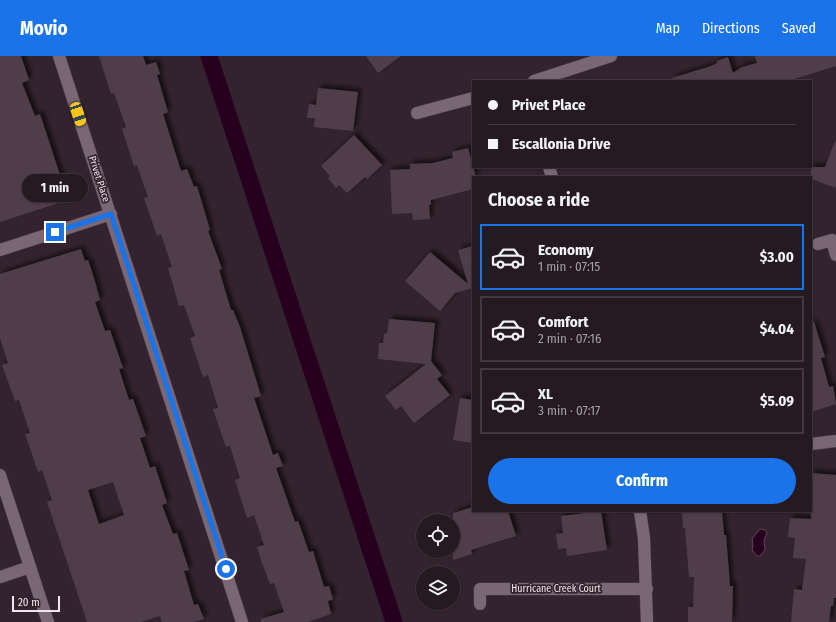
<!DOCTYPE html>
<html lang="en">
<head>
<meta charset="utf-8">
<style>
  :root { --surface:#261a22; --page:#2e232a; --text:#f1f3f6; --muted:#a4a1a5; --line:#423840; --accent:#1a73e8 }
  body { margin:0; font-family:"Fira Sans Condensed",sans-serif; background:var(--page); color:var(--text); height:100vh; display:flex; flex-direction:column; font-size:15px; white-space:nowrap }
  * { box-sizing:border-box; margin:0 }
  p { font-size:13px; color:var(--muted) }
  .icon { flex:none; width:22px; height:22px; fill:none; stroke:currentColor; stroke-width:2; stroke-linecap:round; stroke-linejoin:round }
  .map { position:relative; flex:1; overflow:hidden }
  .panel { position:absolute; left:472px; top:120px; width:340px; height:336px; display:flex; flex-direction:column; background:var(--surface); border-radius:0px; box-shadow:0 1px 3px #0004,0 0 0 1px var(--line) }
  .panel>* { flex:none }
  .guide { position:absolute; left:472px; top:24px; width:340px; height:88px; border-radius:0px; box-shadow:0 1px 3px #0004,0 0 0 1px var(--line); display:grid; align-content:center; height:88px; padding:0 16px; background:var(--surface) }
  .tools { position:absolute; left:416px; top:458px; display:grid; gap:8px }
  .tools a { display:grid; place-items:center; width:44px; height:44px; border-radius:50%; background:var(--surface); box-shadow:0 1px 3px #0004,0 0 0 1px var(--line); font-size:20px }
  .scale { position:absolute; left:12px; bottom:10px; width:48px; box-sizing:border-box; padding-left:4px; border:2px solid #f1e6ed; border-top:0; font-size:11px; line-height:14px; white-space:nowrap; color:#f1e6ed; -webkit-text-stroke:3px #33232e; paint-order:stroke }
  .end { position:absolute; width:18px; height:18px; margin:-9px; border:5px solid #1a73e8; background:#fff; box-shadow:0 0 0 2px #fff }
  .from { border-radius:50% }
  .bubble { position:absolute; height:28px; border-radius:14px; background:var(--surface); box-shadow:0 1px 3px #0004,0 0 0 1px var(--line); font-size:13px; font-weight:700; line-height:28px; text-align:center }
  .car { position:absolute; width:12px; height:24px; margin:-12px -6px; border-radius:5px; box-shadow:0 0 3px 1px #0007; background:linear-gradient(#f5c518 24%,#345 0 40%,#f5c518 0 76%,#345 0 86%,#f5c518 0) }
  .guide b { display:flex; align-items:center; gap:14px; height:38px; font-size:15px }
  .guide b+b { border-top:1px solid var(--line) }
  .guide i { width:10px; height:10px; background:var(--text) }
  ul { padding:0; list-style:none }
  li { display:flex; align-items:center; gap:12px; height:66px; margin:0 8px 6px; padding:0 8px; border:2px solid var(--line); border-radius:0px }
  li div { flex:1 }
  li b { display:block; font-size:15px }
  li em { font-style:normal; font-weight:700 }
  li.selected { border-color:var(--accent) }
  li>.icon { width:36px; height:36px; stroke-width:1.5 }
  h2 { padding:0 16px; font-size:18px; line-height:48px }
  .action { display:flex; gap:8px; margin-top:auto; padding:8px 16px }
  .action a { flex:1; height:46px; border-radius:24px; background:var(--accent); color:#fff; font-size:16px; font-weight:700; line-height:46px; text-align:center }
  header { display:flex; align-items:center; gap:24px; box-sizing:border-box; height:56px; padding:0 20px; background:var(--accent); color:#fff }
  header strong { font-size:19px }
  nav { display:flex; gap:22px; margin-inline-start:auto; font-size:14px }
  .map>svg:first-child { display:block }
  .water { fill:#27001f; stroke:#64455d }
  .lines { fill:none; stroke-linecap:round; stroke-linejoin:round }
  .canal { stroke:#27001f; stroke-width:17 }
  .building { fill:#4f3e4a; fill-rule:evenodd; filter:url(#shadow) }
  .minor-casing { stroke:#4e404a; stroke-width:13 }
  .minor { stroke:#7a6774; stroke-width:12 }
  .route { stroke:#1a73e8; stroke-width:5 }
  .labels { text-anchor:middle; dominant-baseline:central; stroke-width:3.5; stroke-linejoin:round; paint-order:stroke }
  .street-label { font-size:10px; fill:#f1e6ed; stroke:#33232e }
</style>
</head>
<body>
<header>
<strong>Movio</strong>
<nav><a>Map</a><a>Directions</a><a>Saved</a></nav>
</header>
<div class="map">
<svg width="836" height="566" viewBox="0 0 836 566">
  <defs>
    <filter id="shadow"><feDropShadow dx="3.5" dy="-3.5" stdDeviation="2" flood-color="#0009"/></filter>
  </defs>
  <rect width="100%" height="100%" fill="#33232e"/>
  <polygon class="water" points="760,473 765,474 767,477 764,484 765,494 760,500 757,500 752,494 753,489 752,483"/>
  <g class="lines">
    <polyline class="canal" points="209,0 394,566"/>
  </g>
  <g class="building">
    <polygon points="0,0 21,0 29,24 22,27 35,60 40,58 64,131 61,132 65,145 0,166"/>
    <polygon points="99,0 143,0 146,9 156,6 160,18 157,19 168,56 163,58 181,115 187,113 194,131 197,130 210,174 208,175 222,213 219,214 231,254 233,254 240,271 261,340 254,342 273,399 278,397 283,410 276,412 295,466 298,465 309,496 313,495 324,531 329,530 333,543 328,545 331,558 308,566 261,566 261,563 284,556 274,527 270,528 262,507 257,491 264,489 254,459 247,462 235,424 240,422 230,390 226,391 213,353 218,352 208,319 203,321 190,282 195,280 184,249 179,250 168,212 172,211 161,178 157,180 144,142 148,141 137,109 134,110 122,73 126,71 114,37 111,38"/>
    <polygon points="366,0 401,0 378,17"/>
    <polygon points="755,0 836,0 836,10 788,25 673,25 672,22 711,10 717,7 717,5 728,1 733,17 742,11 757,7"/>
    <polygon points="318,32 358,36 353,75 314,71 315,62 307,62 309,48 316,49"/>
    <polygon points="354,79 382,109 367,123 365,121 347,137 339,129 336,132 328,122 330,120 321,110"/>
    <polygon points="835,85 836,85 836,132 811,123 811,111 825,111"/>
    <polygon points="468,92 476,121 473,121 473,133 431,144 431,149 429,149 430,163 413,164 412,157 392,158 390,114 410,113 410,108 433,107 453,102 452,96"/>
    <polygon points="473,190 473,232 455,237 440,255 405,225 430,196 468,228 458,194"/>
    <path d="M81,193L85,205L88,204L94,222L100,244L95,246L105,275L110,274L123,312L119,313L129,344L133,343L146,380L140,382L150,412L155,410L167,447L162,449L173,478L177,477L189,514L184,515L194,549L198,548L204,563L194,566H162L160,560L141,566H87L47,446L52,444L42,414L38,416L25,378L30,377L19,344L15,345L2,309L8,307L0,282V218ZM113,426L124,459L99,468L88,434Z"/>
    <polygon points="389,263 435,267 431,305 442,319 437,323 450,339 414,367 401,350 396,354 385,340 426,308 378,303 379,287 383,287 384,278 387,277"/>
    <polygon points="814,266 825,301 821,302 829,331 833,330 836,348 811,356 811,267"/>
    <polygon points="460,342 473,344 473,387 453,384"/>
    <polygon points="811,417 836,419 836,542 834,542 833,550 831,550 829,566 791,566 794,533 802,534 806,503 793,502 795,482 788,481 790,462 811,463"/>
    <polygon points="473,451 473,455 508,455 516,480 471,494 472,498 453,504 453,457"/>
    <polygon points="601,455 607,494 567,500 566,492 558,493 556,478 563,477 561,460"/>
    <polygon points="682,455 722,455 724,479 726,479 730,530 733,530 732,566 688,566 688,551 693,551 694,521 689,521 685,472 683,472"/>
  </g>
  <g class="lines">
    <defs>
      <g id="minor">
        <polyline points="59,0 242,566"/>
        <polyline points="534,25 611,0"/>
        <polyline points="417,57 473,42"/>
        <polyline points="549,111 552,121"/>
        <polyline points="818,188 832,184 836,199"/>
        <polyline points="0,194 111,158"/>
        <polyline points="811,388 836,385"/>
        <polyline points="0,419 48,566"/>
        <polyline points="640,455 644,482 647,566"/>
        <polyline points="0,521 30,511"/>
        <polyline points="480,548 480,533 647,533"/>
      </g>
    </defs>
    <use href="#minor" class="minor-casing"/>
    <use href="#minor" class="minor"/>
  </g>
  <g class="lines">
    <polyline class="route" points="55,176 111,158 226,513"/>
  </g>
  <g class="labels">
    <g class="street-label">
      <text transform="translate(99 123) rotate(72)">Privet Place</text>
      <text x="556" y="533">Hurricane Creek Court</text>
    </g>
  </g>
</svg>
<div class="tools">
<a><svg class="icon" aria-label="locate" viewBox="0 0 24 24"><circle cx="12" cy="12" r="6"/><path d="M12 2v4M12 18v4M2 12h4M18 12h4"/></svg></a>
<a><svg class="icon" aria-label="layers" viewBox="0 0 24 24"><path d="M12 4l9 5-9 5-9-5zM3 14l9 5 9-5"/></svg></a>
</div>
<div class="scale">20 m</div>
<i class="end from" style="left:226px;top:513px"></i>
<i class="end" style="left:55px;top:176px"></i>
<div class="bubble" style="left:22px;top:118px;width:66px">1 min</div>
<i class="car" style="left:78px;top:58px;rotate:162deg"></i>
<div class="guide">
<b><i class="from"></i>Privet Place</b>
<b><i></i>Escallonia Drive</b>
</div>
<section class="panel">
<h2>Choose a ride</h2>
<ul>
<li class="selected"><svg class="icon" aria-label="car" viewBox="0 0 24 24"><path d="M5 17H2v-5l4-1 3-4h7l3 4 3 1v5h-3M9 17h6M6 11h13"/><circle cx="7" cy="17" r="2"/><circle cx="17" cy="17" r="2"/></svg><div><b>Economy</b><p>1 min · 07:15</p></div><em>$3.00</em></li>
<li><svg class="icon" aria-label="car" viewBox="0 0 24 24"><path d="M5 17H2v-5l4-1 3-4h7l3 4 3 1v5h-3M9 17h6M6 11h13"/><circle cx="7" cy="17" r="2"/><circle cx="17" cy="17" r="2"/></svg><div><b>Comfort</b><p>2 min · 07:16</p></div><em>$4.04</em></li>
<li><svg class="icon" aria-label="car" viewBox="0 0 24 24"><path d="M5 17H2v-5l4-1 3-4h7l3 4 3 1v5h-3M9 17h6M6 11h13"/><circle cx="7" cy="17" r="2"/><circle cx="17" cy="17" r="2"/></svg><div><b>XL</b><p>3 min · 07:17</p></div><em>$5.09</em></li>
</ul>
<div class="action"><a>Confirm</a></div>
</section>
</div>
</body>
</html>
